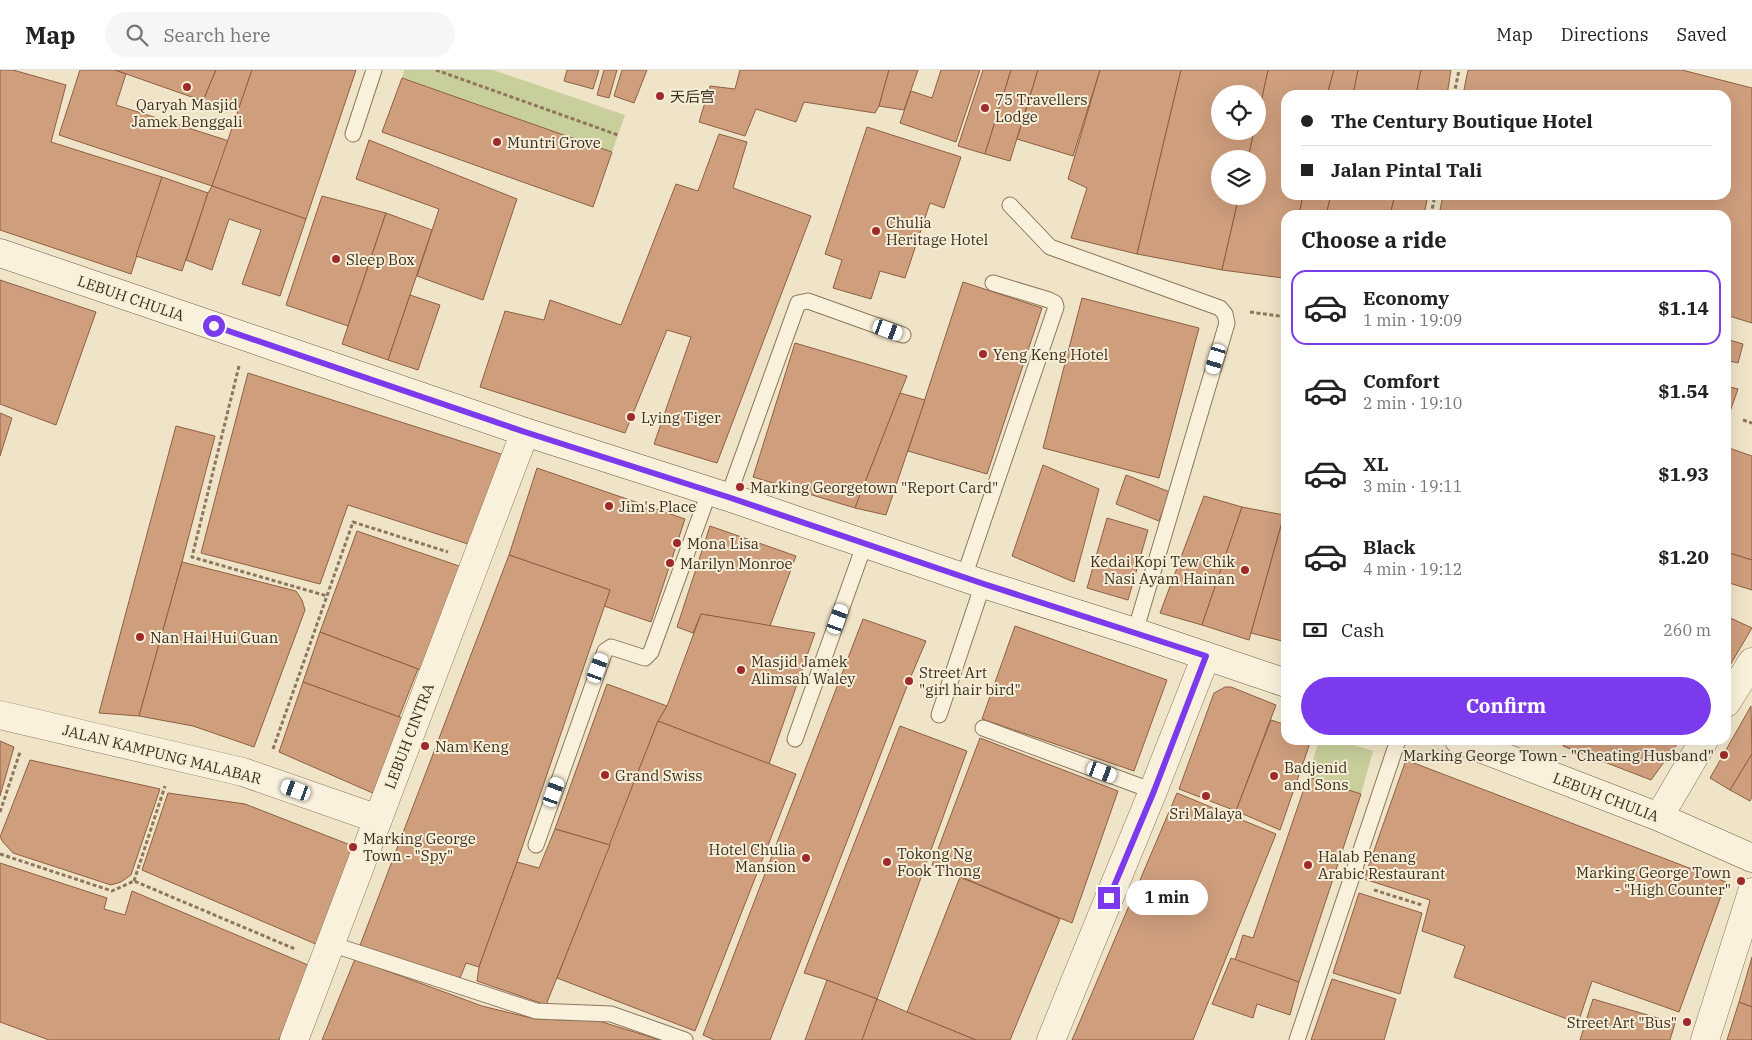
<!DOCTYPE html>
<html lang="en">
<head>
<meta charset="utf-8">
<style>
  :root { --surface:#fff; --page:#f6f6f6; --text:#222; --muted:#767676; --line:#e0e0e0; --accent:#7c3aed }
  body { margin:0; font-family:"IBM Plex Serif","Noto Sans SC",serif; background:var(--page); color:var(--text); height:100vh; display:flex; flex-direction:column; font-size:19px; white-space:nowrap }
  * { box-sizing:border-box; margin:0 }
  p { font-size:16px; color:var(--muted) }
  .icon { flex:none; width:28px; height:28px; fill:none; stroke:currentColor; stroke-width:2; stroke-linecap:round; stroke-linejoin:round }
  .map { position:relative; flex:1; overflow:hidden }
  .drawer { position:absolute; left:1281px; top:140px; width:450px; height:535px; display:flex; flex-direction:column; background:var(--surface); border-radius:15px; box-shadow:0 5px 20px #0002 }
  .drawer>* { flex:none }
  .top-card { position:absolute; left:1281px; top:20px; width:450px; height:110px; border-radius:15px; box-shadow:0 5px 20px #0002; display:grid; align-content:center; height:110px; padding:0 20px; background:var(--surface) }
  .buttons { position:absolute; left:1211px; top:15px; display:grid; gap:10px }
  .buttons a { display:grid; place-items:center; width:55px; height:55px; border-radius:50%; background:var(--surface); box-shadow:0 5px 20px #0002; font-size:25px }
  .end { position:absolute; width:22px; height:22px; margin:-11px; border:6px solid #7c3aed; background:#fff; box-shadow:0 0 0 2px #fff }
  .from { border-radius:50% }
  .bubble { position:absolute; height:35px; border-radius:18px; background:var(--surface); box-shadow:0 5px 20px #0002; font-size:16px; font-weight:700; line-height:35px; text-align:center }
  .car { position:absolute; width:15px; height:30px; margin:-15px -8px; border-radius:6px; box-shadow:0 0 4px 1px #0007; background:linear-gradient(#fff 24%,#345 0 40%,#fff 0 76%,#345 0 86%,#fff 0) }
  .top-card b { display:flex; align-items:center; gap:18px; height:48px; font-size:19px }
  .top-card b+b { border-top:1px solid var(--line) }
  .top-card i { width:12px; height:12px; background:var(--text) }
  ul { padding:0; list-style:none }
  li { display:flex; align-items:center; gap:15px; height:75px; margin:0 10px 8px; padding:0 10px; border:2px solid transparent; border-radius:15px }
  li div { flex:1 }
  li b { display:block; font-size:19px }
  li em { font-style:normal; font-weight:700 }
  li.on { border-color:var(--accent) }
  li>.icon { width:45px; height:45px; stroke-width:1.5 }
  h2 { padding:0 20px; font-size:22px; line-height:60px }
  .pay { display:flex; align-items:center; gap:12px; height:55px; padding:0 20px; font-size:19px }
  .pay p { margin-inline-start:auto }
  .cta { display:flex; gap:10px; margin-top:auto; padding:10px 20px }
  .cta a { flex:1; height:58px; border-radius:30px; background:var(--accent); color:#fff; font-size:20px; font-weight:700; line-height:58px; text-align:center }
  header { display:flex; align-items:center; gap:30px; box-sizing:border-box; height:70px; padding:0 25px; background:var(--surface); border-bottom:1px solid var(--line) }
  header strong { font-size:24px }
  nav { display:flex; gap:28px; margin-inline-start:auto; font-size:18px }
  .search { width:350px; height:45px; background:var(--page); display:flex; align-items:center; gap:12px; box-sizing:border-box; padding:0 18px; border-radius:28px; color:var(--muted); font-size:19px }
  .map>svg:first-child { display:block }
  .green { fill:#c9cf9b }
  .building { fill:#cf9f7d; stroke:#8d5f41 }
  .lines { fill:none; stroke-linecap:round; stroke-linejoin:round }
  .lane-casing { stroke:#8d765c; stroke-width:17 }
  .street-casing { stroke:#8d765c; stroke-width:29 }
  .secondary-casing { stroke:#6f573f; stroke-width:29 }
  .path { stroke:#8d765c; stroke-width:3; stroke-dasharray:4 2.5; stroke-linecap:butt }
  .lane { stroke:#faf1dc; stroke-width:15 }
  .street { stroke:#faf1dc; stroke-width:28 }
  .secondary { stroke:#faf1dc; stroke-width:28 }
  .route { stroke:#7c3aed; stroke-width:6 }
  .poi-dot { fill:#9e2a2b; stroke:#f7eed8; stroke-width:2 }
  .labels { text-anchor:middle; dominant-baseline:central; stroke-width:4; stroke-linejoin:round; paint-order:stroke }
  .poi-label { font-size:15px; fill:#3d2e20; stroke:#f7eed8; text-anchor:start }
  .street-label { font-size:15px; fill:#3d2e20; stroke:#f7eed8 }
</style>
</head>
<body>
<header>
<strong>Map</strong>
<div class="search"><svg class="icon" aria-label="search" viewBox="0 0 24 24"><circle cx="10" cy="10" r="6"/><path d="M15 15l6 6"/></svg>Search here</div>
<nav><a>Map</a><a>Directions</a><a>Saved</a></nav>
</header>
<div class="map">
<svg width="1752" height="970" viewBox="0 0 1752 970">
  <rect width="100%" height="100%" fill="#f0e4c8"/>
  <g class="green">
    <polygon points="404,0 493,0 625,45 612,82 402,8"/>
    <polygon points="1319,670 1338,670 1373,681 1361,724 1308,707"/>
  </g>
  <g class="building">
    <polygon points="0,0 13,0 66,15 51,72 162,107 131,204 0,160"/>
    <polygon points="80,0 115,0 126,4 116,35 229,71 212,116 59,65"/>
    <polygon points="115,0 216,0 203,31"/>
    <polygon points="216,0 252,0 238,42 203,31"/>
    <polygon points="252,0 356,0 306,149 212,116"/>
    <polygon points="567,0 599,0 593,19 564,11"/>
    <polygon points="604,0 617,0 609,28 597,25"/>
    <polygon points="622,0 647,0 634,33 614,26"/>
    <polygon points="740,0 889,0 879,36 875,43 804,32 796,52 756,39 745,66 699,52 710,16 735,19"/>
    <polygon points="889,0 918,0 904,40 879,36"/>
    <polygon points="941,0 980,0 956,72 900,53 911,21 932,28"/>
    <polygon points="983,0 1011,0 985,84 958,76"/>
    <polygon points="1011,0 1038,0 1010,91 985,84"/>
    <polygon points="1038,0 1100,0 1073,86 1017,69"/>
    <polygon points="1100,0 1181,0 1137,184 1071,168 1087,118 1068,109"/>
    <polygon points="1181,0 1268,0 1258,47 1258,24 1220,24 1220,61 1254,61 1248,89 1220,89 1220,126 1239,126 1222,200 1137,184"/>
    <polygon points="1268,0 1334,0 1327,25 1286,25 1286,125 1303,125 1299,145 1286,145 1286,196 1283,208 1222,200 1239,126 1258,126 1258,89 1248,89 1254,61 1258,61 1258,47"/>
    <polygon points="1334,0 1358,0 1353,25 1327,25"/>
    <polygon points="1358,0 1421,0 1416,25 1353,25"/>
    <polygon points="1421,0 1451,0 1447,25 1416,25"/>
    <polygon points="1468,0 1682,0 1752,18 1752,253 1726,245 1726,145 1439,145 1443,125 1726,125 1726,25 1463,25"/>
    <polygon points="402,8 612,82 593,137 382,62"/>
    <polygon points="867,57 961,87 944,138 930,133 905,208 880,201 871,229 833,218 842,190 825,184"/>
    <polygon points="719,64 747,72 733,118 811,146 717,393 654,374 691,267 667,260 625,363 480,317 505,241 544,250 550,230 621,255 676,114 698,121"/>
    <polygon points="369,70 517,129 483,230 417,206 439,139 356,109"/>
    <polygon points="162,107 208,123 182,201 136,186"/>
    <polygon points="212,116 306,149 280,226 242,214 261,160 229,149 212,200 186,190 208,123"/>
    <polygon points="1303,125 1331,125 1326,145 1299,145"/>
    <polygon points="1331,125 1395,125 1390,145 1326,145"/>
    <polygon points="1395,125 1428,125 1424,145 1390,145"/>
    <polygon points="322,126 386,143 348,256 286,235"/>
    <polygon points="386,143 432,160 388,290 342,274"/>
    <polygon points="0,210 96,242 56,355 0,334"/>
    <polygon points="963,212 1042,238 987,404 908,381"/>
    <polygon points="410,225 440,235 418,300 388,290"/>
    <polygon points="1082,228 1199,258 1159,408 1043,378"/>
    <polygon points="1726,269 1743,274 1738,293 1726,290"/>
    <polygon points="795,273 907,306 855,438 753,407"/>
    <polygon points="248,303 504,385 471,475 348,435 320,514 201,483"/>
    <polygon points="1726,316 1738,319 1726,353"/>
    <polygon points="900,323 925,330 886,445 855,438"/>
    <polygon points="0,343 12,348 0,386"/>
    <polygon points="176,356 215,366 182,492 139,646 99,643"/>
    <polygon points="1726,377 1752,386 1752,490 1726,482"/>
    <polygon points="1043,395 1099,419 1074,512 1012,486"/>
    <polygon points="537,398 685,449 651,552 604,536 610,520 509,485"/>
    <polygon points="1126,405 1170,422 1159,451 1116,434"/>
    <polygon points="1204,426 1242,437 1202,555 1160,543"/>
    <polygon points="1242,437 1284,445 1249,570 1202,555"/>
    <polygon points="1284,445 1286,445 1286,572 1251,563"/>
    <polygon points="1107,448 1148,460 1128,530 1087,518"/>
    <polygon points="710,456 796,486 770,556 701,544 693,563 677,557"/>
    <polygon points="357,461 462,497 421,600 320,562"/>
    <polygon points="1726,482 1752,490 1752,520 1726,512"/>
    <polygon points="509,485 610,520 517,792 479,897 466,893 458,913 359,878"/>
    <polygon points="182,492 296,521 302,530 305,540 254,677 193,656 139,646"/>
    <polygon points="701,544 815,563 769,694 658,651 667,636"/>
    <polygon points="1726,546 1752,558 1726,602"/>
    <polygon points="863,549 926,571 909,611 770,970 714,970 703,965"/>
    <polygon points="1015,556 1167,610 1134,701 982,649"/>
    <polygon points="320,562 418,599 399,647 303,612"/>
    <polygon points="303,612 405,649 375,724 279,682"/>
    <polygon points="607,614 667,636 658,651 610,775 555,759"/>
    <polygon points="1225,617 1231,617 1276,635 1236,741 1179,719 1214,623"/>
    <polygon points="1751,636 1752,684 1730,720 1710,708"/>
    <polygon points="1271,650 1286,655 1286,670 1311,670 1280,760 1236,741"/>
    <polygon points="658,651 796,704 695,961 557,908"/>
    <polygon points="900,656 967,681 877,929 827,910 804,903"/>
    <polygon points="980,668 1118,721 1072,853 932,795"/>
    <polygon points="1565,670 1680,670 1651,710 1563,676"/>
    <polygon points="0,671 14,677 0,726"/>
    <polygon points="1752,684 1752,727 1750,731 1730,720"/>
    <polygon points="30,690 160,719 131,805 121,812 111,815 13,783 3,772 0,767"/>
    <polygon points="1406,690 1726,812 1679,942 1592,911 1578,953 1454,907 1465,876 1422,861 1430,830 1364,809"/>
    <polygon points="1308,707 1361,724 1299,912 1235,890 1243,865 1253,868"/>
    <polygon points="168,723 245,734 353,776 318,875 142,800"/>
    <polygon points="1177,723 1276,764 1193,970 1072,970"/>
    <polygon points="555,759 610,775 546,935 477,911 479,897 517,792 539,798"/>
    <polygon points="0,793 107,828 104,839 125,845 132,821 308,895 279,970 49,970 0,952"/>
    <polygon points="960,807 1060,849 1010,970 976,970 907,942"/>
    <polygon points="1359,823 1422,843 1400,924 1333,903"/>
    <polygon points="1752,887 1752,937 1739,932"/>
    <polygon points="1231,888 1299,912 1290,945 1257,934 1253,948 1212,934"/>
    <polygon points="355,889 482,936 535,949 599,951 660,970 322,970"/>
    <polygon points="1332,909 1396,929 1384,970 1311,970"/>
    <polygon points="827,910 877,929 862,970 805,970"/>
    <polygon points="877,929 907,942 976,970 862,970"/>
    <polygon points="1593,929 1675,953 1670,970 1580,970"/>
    <polygon points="1739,932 1752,937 1752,970 1727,970"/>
  </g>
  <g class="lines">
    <defs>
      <g id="lane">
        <polyline points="353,64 374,0"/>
        <polyline points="1010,135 1050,177 1220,238 1225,244 1227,253 1135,562"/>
        <polyline points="728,427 798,233 808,231 903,265"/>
        <polyline points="964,507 1056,237 1055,233 1049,230 993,213"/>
        <polyline points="939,645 983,514"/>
        <polyline points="983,658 1153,721"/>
        <polyline points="795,669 865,473"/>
        <polyline points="536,775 605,581 611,577 645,588 651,582 709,422"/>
        <polyline points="331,874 536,941 611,944 685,970"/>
        <polyline points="1297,970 1398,670"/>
      </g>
      <g id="street">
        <polyline points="1726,633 1752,592"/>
        <polyline points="0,645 243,702 378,749"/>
        <polyline points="1659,747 1704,670"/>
        <polyline points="294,970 525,362"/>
        <polyline points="1051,970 1153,721 1206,586"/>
        <polyline points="1705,970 1752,822"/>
      </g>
      <g id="secondary">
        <polyline points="0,183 525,362 728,427 983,514 1135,562 1286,613"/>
        <polyline points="1459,670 1659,747 1752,788"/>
      </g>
    </defs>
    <use href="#lane" class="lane-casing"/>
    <use href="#street" class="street-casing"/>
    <use href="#secondary" class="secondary-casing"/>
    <g class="path">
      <polyline points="436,0 618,65"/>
      <polyline points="1454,25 1459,0"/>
      <polyline points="1431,145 1435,125"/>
      <polyline points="1250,242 1286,247"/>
      <polyline points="239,296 192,487 327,526"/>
      <polyline points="1743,350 1752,353"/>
      <polyline points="273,679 353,452 448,482"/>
      <polyline points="0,742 20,682"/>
      <polyline points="0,784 112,821 134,811 295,879"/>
      <polyline points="134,811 165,716"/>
      <polyline points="1374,820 1422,835"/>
    </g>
    <use href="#lane" class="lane"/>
    <use href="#street" class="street"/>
    <use href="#secondary" class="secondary"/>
  </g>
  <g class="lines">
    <polyline class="route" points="214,256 525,362 728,427 984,514 1206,586 1154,721 1109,828"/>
  </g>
  <g class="poi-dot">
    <circle cx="187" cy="17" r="5"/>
    <circle cx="660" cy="26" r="5"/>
    <circle cx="985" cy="38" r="5"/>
    <circle cx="497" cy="72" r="5"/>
    <circle cx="876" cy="161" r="5"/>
    <circle cx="336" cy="189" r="5"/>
    <circle cx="983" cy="284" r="5"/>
    <circle cx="631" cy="347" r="5"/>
    <circle cx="740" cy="417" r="5"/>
    <circle cx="609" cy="436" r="5"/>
    <circle cx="677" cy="473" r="5"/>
    <circle cx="670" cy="493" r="5"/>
    <circle cx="1245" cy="500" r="5"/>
    <circle cx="140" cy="567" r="5"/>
    <circle cx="741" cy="600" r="5"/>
    <circle cx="909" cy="611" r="5"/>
    <circle cx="425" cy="676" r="5"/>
    <circle cx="1724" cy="685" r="5"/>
    <circle cx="605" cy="705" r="5"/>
    <circle cx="1274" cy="706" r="5"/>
    <circle cx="1206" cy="726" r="5"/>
    <circle cx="353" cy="777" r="5"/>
    <circle cx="806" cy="788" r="5"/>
    <circle cx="887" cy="792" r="5"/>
    <circle cx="1308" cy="795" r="5"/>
    <circle cx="1741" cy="811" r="5"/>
    <circle cx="1687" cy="952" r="5"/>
  </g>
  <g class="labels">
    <g class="poi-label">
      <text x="670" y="26">天后宫</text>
      <text x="995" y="29">75 Travellers<tspan x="995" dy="17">Lodge</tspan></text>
      <text x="187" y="34" text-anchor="middle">Qaryah Masjid<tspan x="187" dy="17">Jamek Benggali</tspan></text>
      <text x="507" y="72">Muntri Grove</text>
      <text x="886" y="152">Chulia<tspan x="886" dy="17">Heritage Hotel</tspan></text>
      <text x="346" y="189">Sleep Box</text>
      <text x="993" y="284">Yeng Keng Hotel</text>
      <text x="641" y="347">Lying Tiger</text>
      <text x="750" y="417">Marking Georgetown "Report Card"</text>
      <text x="619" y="436">Jim's Place</text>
      <text x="687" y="473">Mona Lisa</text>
      <text x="1235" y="491" text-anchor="end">Kedai Kopi Tew Chik<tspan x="1235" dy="17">Nasi Ayam Hainan</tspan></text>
      <text x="680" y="493">Marilyn Monroe</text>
      <text x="150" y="567">Nan Hai Hui Guan</text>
      <text x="751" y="591">Masjid Jamek<tspan x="751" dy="17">Alimsah Waley</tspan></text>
      <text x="919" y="602">Street Art<tspan x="919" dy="17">"girl hair bird"</tspan></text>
      <text x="435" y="676">Nam Keng</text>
      <text x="1714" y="685" text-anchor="end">Marking George Town - "Cheating Husband"</text>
      <text x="1284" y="697">Badjenid<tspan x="1284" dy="17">and Sons</tspan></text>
      <text x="615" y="705">Grand Swiss</text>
      <text x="1206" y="743" text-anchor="middle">Sri Malaya</text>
      <text x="363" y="768">Marking George<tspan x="363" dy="17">Town - "Spy"</tspan></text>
      <text x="796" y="779" text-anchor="end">Hotel Chulia<tspan x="796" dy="17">Mansion</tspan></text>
      <text x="897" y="783">Tokong Ng<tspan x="897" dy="17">Fook Thong</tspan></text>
      <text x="1318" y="786">Halab Penang<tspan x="1318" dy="17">Arabic Restaurant</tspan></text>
      <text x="1731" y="802" text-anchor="end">Marking George Town<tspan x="1731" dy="17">- "High Counter"</tspan></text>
      <text x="1677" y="952" text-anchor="end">Street Art "Bus"</text>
    </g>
    <g class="street-label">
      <text transform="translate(131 228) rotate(19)">LEBUH CHULIA</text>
      <text transform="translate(409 666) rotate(-69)">LEBUH CINTRA</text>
      <text transform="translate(162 684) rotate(14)">JALAN KAMPUNG MALABAR</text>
      <text transform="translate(1606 727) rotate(21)">LEBUH CHULIA</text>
    </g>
  </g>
</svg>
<div class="buttons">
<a><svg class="icon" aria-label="locate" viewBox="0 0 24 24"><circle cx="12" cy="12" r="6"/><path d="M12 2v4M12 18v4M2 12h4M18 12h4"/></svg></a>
<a><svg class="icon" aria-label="layers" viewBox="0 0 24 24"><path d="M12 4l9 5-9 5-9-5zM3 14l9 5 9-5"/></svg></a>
</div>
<i class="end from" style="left:214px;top:256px"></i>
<i class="end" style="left:1109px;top:828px"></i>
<div class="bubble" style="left:1126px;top:810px;width:82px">1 min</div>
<i class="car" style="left:888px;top:260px;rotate:110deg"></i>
<i class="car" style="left:1216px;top:289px;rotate:197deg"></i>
<i class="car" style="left:838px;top:549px;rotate:20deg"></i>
<i class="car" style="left:598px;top:598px;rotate:20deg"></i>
<i class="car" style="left:1102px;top:702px;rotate:110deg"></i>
<i class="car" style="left:296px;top:720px;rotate:290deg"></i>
<i class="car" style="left:554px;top:722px;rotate:20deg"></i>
<div class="top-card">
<b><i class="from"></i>The Century Boutique Hotel</b>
<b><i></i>Jalan Pintal Tali</b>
</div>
<section class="drawer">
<h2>Choose a ride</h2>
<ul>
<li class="on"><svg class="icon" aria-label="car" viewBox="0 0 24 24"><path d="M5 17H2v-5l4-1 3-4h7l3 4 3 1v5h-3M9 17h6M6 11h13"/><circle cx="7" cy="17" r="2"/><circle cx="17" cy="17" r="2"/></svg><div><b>Economy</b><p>1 min · 19:09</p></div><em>$1.14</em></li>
<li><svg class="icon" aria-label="car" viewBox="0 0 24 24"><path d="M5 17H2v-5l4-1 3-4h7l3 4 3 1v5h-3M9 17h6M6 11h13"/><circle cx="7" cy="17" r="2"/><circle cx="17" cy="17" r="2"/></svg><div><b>Comfort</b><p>2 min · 19:10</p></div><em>$1.54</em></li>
<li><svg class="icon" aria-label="car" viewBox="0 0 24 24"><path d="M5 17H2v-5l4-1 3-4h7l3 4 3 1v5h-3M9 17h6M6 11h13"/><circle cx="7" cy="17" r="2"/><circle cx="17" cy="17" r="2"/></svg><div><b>XL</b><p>3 min · 19:11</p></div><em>$1.93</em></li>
<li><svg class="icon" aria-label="car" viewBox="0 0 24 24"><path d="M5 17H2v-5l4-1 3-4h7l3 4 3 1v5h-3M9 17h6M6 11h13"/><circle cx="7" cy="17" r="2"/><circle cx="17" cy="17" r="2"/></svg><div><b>Black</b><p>4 min · 19:12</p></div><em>$1.20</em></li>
</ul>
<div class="pay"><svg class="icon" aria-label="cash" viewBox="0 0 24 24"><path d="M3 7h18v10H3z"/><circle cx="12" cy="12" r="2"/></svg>Cash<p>260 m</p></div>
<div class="cta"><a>Confirm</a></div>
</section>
</div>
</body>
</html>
